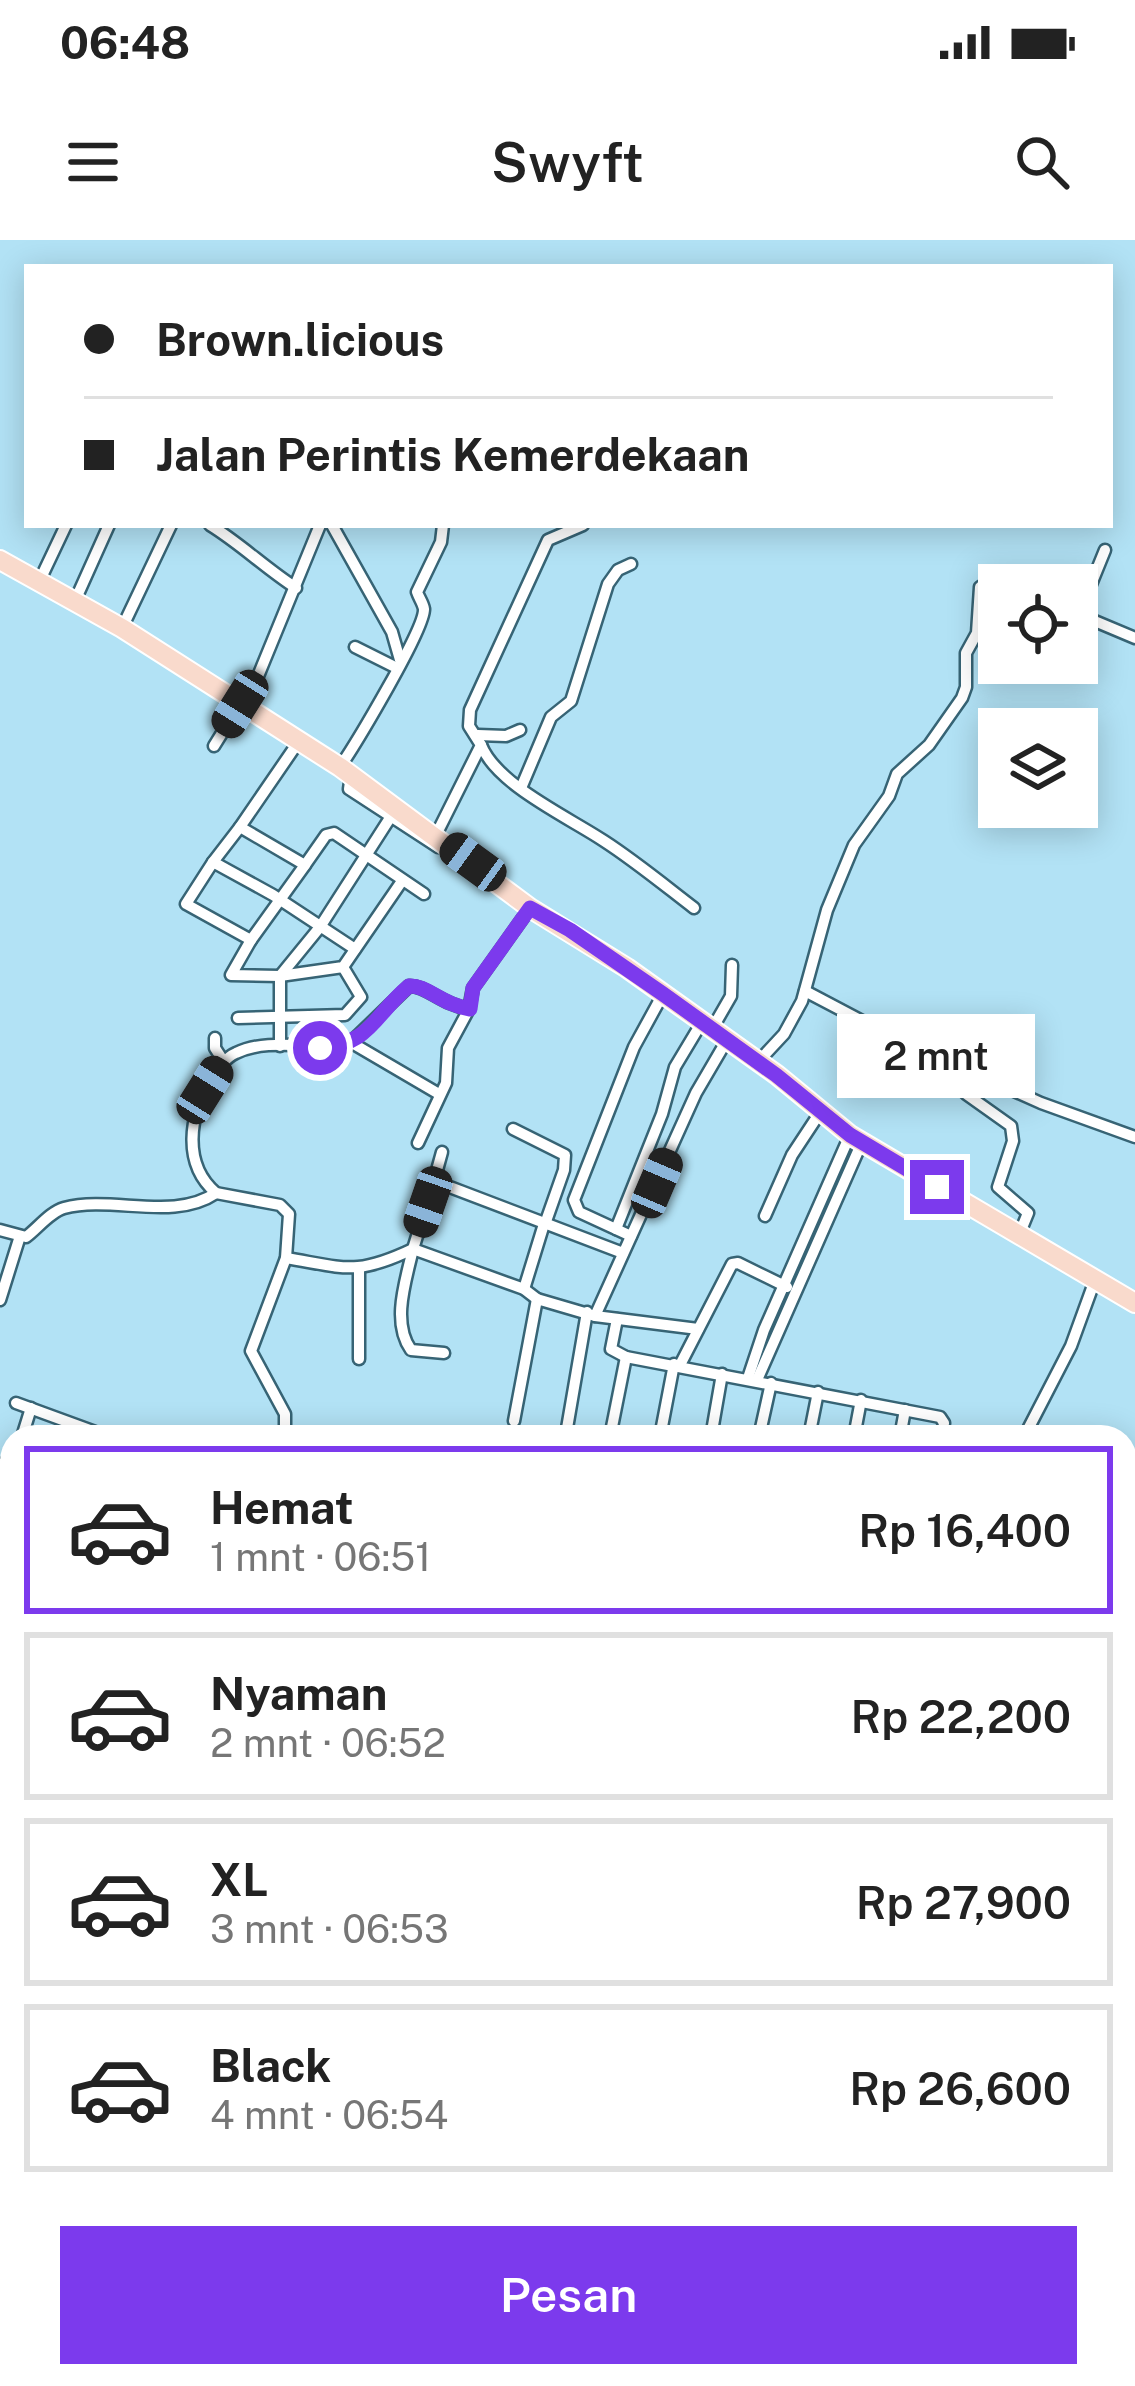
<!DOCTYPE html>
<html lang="id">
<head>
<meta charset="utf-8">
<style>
  :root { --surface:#fff; --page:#f6f6f6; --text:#222; --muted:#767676; --line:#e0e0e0; --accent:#7c3aed }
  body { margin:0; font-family:"Public Sans",sans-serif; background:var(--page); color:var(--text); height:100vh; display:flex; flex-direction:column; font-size:45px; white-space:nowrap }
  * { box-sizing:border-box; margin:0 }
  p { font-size:39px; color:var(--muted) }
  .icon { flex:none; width:66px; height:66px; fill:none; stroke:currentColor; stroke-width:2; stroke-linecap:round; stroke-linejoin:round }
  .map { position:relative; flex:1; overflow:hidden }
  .panel { position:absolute; left:0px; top:1185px; width:1137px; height:963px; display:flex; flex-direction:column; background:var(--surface); border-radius:36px 36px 0 0; box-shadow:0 6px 30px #0003 }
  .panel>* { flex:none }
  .hud { position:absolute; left:24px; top:24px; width:1089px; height:264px; border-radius:0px; box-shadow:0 6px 30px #0003; display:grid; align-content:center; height:264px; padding:0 60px; background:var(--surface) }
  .buttons { position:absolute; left:978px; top:324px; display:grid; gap:24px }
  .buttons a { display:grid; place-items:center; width:120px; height:120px; border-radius:0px; background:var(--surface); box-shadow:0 6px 30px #0003; font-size:60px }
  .end { position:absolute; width:54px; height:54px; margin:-27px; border:15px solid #7c3aed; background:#fff; box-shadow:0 0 0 6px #fff }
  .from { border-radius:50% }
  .bubble { position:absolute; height:84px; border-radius:0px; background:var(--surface); box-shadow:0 6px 30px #0003; font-size:39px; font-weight:600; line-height:84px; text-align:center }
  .car { position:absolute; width:36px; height:72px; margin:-36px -18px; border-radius:15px; box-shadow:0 0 9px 3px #0007; background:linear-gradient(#222 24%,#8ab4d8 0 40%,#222 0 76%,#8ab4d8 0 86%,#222 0) }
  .hud b { display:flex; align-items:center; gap:42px; height:114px; font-size:45px }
  .hud b+b { border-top:3px solid var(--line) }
  .hud i { width:30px; height:30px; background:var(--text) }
  ul { padding:21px 0 0; list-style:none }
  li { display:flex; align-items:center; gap:36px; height:168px; margin:0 24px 18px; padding:0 36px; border:6px solid var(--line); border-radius:0px }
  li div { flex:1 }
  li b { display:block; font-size:45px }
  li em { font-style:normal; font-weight:600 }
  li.on { border-color:var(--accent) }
  li>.icon { width:108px; height:108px; stroke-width:1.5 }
  .cta { display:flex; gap:24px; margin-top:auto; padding:24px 60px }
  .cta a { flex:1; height:138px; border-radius:0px; background:var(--accent); color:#fff; font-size:48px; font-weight:600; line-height:138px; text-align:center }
  .status { display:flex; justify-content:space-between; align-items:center; height:84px; padding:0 60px; background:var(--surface); direction:ltr }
  .status svg { height:33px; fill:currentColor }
  header { display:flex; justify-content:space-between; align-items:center; height:156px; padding:0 60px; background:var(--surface); font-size:54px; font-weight:600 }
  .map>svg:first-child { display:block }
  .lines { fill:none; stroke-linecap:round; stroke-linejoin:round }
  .street-casing { stroke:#376475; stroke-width:15 }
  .primary-casing { stroke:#fff; stroke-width:22 }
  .street { stroke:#fff; stroke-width:10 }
  .primary { stroke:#f9dacc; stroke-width:18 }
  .route { stroke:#7c3aed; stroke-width:15 }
</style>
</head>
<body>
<div class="status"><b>06:48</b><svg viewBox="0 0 49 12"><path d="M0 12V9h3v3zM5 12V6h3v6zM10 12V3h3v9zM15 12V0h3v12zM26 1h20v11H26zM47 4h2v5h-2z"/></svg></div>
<header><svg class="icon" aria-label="menu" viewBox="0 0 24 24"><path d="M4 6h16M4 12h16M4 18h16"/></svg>Swyft<svg class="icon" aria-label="search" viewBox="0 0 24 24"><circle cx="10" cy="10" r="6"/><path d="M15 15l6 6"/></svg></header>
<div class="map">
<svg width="1135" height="2146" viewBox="0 0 1135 2146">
  <rect width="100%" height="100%" fill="#b2e2f5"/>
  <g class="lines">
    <defs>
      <g id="street">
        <path d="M210,285C241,304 265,328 296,348"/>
        <polyline points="332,285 392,392 400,420"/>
        <polyline points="39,342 66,285"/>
        <polyline points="74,363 109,285"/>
        <polyline points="1078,374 1135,398"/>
        <polyline points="1079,374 1105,310"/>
        <polyline points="122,388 171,285"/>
        <polyline points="355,407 397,428"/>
        <polyline points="245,468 320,285"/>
        <polyline points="478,495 506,496 520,490"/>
        <path d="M481,505C497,545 568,577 604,601C635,621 664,645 694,668"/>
        <polyline points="214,506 240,464"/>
        <path d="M340,527C355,505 425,389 424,369C423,363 419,358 417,352L441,302L443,285"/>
        <polyline points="351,535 349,549 438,607"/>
        <polyline points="521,548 551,477 571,461 608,344 618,330 631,324"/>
        <polyline points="240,587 299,501"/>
        <polyline points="436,595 481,505 469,486 470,470 548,300 583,285"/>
        <polyline points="213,622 186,664 251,700"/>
        <polyline points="305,625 251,700 231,735 280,736 343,727 402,641"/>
        <polyline points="355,709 273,655 213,622 240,587 305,625 326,595 334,593 424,654"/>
        <polyline points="805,751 883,792 1041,863 1135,897"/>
        <polyline points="238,778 345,775 361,757 343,727"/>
        <polyline points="712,789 731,756 732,725"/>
        <polyline points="215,798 215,808 224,822"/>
        <polyline points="352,803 439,854"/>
        <polyline points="280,806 280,736 320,687 397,567"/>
        <polyline points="758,822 784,794 802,761 827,670 854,605 889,556 897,534 929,505 962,458 966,447 966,413 977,393 980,347 988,342 999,346"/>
        <polyline points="966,854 1011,886 1013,901 998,947 1028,973 1019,995"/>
        <polyline points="513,889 565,915 564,930 545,984"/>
        <polyline points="418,903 446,843 448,808 469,769"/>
        <polyline points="434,941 442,912"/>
        <polyline points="765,976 792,915 821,871"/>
        <polyline points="616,989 662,874 675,827 702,782"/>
        <path d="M0,990L26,997C38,988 50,972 64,968C112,955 173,982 216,953"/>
        <polyline points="631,996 579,972 574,960 634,807 663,754"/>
        <path d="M413,1009C406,1040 391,1082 411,1110L444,1113"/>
        <path d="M286,1018C346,1028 356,1036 413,1009"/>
        <polyline points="359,1030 359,1119"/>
        <polyline points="524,1049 544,984"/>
        <polyline points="537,1059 524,1049 413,1009 434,941 623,1013"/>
        <polyline points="0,1060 20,996"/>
        <polyline points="595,1076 698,1089"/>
        <polyline points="617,1079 611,1109 626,1117 940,1177 944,1183 942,1197"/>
        <polyline points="680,1125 732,1024 738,1023 787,1047"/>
        <polyline points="748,1138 764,1090 850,895"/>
        <polyline points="757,1140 862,902"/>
        <polyline points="16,1163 109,1197"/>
        <polyline points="514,1181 537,1059 595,1076 696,853 727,800"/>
        <polyline points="566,1194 587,1072"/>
        <polyline points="22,1197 31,1168"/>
        <path d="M285,1197V1174L251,1111L286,1018L289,974L280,965L216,953C182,924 189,875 211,841C217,831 224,818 236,813C269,797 313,810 349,804L409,746C426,745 442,765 469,769L473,748L530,668"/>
        <polyline points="610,1197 626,1117"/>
        <polyline points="660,1197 674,1124"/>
        <polyline points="711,1197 722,1134"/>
        <polyline points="759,1197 771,1143"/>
        <polyline points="809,1197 818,1152"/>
        <polyline points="854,1197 861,1160"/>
        <polyline points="900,1197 905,1170"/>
        <polyline points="1024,1197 1071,1106 1095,1040"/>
        <polyline points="0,1224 12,1225"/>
        <polyline points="0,1425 12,1430"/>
        <polyline points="0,1469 12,1445"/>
        <polyline points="0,1490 12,1495"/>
        <polyline points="0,1564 12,1537"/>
        <polyline points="1125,1598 1135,1576"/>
        <polyline points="0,1801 12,1803"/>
        <polyline points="1125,1851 1135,1857"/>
        <polyline points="0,1944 12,1917"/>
        <polyline points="1125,1986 1135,1980"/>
        <polyline points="1125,2005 1135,2024"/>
        <polyline points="118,2136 137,2146"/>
        <polyline points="217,2136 237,2146"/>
        <polyline points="706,2136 723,2146"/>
        <polyline points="1006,2136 1028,2146"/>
        <polyline points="0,2144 12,2146"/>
        <polyline points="176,2146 182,2136"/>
        <polyline points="611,2146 614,2136"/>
        <polyline points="831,2146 833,2136"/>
        <polyline points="905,2146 908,2136"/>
      </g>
      <g id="primary">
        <polyline points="0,320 122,388 340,527 530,668 627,728 777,835 850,895 1135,1063"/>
        <polyline points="1125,1768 1135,1763"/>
        <polyline points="737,2146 742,2136"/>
        <polyline points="752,2146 756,2136"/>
      </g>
    </defs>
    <use href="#street" class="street-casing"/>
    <use href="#primary" class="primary-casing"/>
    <use href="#street" class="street"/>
    <use href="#primary" class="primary"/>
  </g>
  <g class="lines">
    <path class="route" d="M320,808C371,804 373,776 409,746C427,745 442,765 470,769L473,748L530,668L570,690L663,754L776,835L850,895L937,947"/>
  </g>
</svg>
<div class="buttons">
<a><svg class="icon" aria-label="locate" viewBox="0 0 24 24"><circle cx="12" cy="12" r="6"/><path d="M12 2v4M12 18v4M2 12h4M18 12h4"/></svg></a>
<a><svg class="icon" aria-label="layers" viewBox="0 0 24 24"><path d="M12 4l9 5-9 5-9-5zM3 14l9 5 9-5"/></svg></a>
</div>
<i class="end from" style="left:320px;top:808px"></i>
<i class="end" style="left:937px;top:947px"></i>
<div class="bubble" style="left:837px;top:774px;width:198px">2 mnt</div>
<i class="car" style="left:240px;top:464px;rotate:212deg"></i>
<i class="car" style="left:473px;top:622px;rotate:306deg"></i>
<i class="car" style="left:205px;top:850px;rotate:32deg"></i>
<i class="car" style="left:657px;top:943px;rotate:23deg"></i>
<i class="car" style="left:428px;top:962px;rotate:199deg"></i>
<div class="hud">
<b><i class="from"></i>Brown.licious</b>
<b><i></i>Jalan Perintis Kemerdekaan</b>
</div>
<section class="panel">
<ul>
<li class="on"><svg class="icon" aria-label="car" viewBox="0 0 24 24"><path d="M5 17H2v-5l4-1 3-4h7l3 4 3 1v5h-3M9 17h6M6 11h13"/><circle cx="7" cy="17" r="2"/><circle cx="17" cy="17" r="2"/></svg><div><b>Hemat</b><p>1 mnt · 06:51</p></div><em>Rp 16,400</em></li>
<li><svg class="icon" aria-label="car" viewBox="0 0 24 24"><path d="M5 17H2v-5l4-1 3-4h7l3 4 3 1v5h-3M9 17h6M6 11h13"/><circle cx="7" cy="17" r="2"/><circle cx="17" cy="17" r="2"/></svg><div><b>Nyaman</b><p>2 mnt · 06:52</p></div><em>Rp 22,200</em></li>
<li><svg class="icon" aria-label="car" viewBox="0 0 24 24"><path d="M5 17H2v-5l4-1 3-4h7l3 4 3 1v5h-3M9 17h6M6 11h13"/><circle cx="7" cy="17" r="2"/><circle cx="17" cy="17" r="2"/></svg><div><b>XL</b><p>3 mnt · 06:53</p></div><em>Rp 27,900</em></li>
<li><svg class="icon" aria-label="car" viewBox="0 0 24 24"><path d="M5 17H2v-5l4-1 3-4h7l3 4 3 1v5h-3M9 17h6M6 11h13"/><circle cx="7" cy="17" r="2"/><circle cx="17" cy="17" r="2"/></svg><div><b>Black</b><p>4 mnt · 06:54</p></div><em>Rp 26,600</em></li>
</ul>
<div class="cta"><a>Pesan</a></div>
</section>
</div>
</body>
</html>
